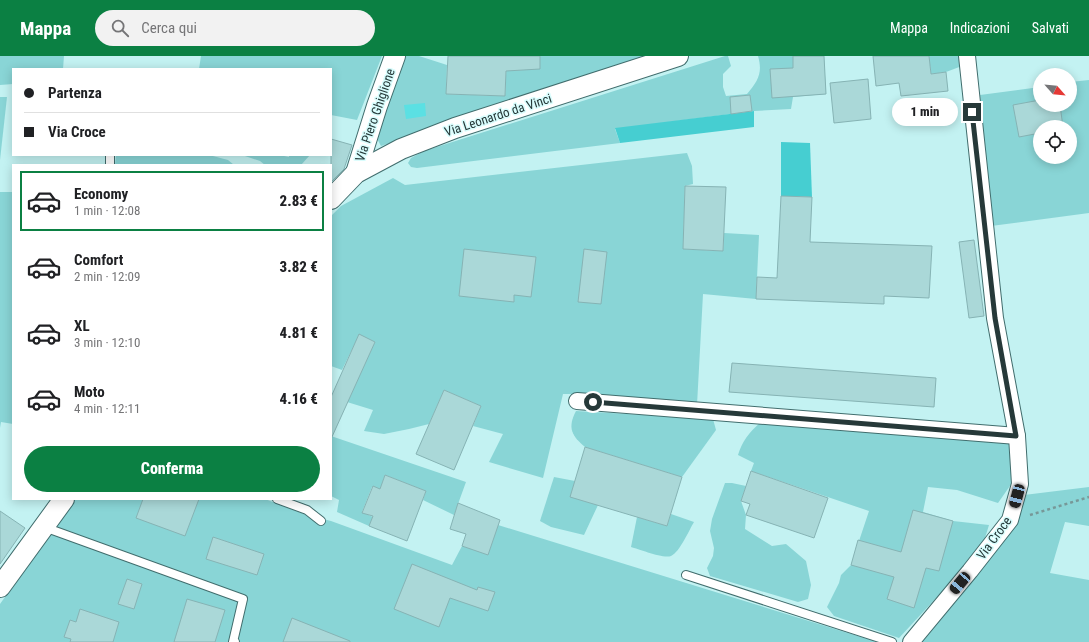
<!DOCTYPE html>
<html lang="it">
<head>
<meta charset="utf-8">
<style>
  :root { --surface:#fff; --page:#f2f2f2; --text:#202124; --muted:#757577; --line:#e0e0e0; --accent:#0b8043 }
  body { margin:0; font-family:"Roboto Condensed",sans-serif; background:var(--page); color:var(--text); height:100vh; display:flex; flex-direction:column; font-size:15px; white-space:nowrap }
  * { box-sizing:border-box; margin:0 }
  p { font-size:13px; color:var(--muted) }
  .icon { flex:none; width:22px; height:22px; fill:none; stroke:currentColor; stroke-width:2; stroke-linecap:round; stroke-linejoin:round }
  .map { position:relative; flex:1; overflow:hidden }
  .details { position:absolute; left:12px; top:108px; width:320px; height:336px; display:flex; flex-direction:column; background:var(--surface); border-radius:0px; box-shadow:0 2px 10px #0003 }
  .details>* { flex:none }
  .top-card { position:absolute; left:12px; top:12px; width:320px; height:88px; border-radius:0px; box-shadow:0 2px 10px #0003; display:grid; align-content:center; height:88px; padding:0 12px; background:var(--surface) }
  .needle { width:26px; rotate:117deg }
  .controls { position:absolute; left:1033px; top:12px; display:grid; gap:8px }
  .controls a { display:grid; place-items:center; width:44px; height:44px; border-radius:50%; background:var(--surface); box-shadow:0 2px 10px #0003; font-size:20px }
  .end { position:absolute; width:18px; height:18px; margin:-9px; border:5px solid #263939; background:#fff; box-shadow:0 0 0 2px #fff }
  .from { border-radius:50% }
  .bubble { position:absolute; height:28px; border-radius:14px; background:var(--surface); box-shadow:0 2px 10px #0003; font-size:13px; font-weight:800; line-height:28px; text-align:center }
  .car { position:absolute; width:12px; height:24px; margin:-12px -6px; border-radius:5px; box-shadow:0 0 3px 1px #0007; background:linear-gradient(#222 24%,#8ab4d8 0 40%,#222 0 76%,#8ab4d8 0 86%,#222 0) }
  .top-card b { display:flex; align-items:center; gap:14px; height:38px; font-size:15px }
  .top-card b+b { border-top:1px solid var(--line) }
  .top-card i { width:10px; height:10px; background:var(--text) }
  ul { padding:7px 0 0; list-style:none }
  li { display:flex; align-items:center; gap:12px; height:60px; margin:0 8px 6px; padding:0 4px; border:2px solid transparent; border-radius:0px }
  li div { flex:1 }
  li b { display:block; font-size:15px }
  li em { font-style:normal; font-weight:800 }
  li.active { border-color:var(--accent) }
  li>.icon { width:36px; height:36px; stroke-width:1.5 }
  .action { display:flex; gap:8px; margin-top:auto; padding:8px 12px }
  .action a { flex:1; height:46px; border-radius:24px; background:var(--accent); color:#fff; font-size:16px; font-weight:800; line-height:46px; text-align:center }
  header { display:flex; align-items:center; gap:24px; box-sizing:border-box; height:56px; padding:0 20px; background:var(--accent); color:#fff }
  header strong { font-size:19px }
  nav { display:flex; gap:22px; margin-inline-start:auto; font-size:14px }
  .search { width:280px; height:36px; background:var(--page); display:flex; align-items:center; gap:10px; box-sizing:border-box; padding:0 14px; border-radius:22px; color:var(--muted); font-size:15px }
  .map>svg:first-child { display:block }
  .green { fill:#89d5d6; fill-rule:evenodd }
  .forest { fill:#46ced1 }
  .water { fill:#5be0e3 }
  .building { fill:#aad8d8; stroke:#86b3b4 }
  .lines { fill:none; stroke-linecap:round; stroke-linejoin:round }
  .service-casing { stroke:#416d6d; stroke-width:10 }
  .minor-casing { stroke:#416d6d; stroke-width:18 }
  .tertiary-casing { stroke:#416d6d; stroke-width:22 }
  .path { stroke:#779898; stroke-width:2.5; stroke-dasharray:3 3; stroke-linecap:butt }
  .service { stroke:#fff; stroke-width:8 }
  .minor { stroke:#fff; stroke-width:16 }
  .tertiary { stroke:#fff; stroke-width:20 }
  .route { stroke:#263939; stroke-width:5 }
  .labels { text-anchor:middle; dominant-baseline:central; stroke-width:3; stroke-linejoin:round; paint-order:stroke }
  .street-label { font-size:13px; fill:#263939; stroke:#d8fdfd }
</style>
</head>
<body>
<header>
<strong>Mappa</strong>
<div class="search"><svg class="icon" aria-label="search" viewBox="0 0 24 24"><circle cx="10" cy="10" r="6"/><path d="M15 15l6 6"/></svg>Cerca qui</div>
<nav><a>Mappa</a><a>Indicazioni</a><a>Salvati</a></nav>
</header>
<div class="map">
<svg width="1089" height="586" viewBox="0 0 1089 586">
  <rect width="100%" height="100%" fill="#c3f2f2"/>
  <g class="green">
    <polygon points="0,0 64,0 63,13 13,13 13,28 0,29"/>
    <polygon points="201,0 382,0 357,64 331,59 331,13 199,13"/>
    <polygon points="405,0 419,0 447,9 446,38 505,40 507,0 650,0 381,90 374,77"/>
    <path d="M725,0H728L731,10L723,18V31L726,40L747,38C758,25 763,17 758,0H824L826,38L793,41L791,53L754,55L615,73L620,87L417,112L411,111L408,107L411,102L424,95Z"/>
    <polygon points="929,0 961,0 962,10 946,16 931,18"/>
    <path d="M1089,24V157L991,170L980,39L1040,31V49H1070V26ZM1040,71H1070V101H1040Z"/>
    <polygon points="0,41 7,41 0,104"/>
    <polygon points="687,97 692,110 693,128 685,130 683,193 723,195 724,177 759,179 756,243 703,238 697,349 573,338 563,338 543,422 489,406 503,378 473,370 481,350 444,334 429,368 409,373 384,378 364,375 373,354 347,346 375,286 359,279 342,314 331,310 331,160 341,150 393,122 405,129"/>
    <polygon points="116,99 209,99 228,104 234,109 115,109"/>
    <polygon points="242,99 279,99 289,101 289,99 310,99 301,109 265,109 260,105"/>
    <polygon points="0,136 13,136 13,368 1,366 0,372"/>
    <path d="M576,355L713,363L716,374L682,421L585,391C572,380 567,372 576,355Z"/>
    <path d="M760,367L1009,385L1012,427L998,447L957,434L928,431L923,456L953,465L989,469L985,482L949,528L899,582L834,560L827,551L839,527L841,519L851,509L869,455L751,415L754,407L738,399C742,386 749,376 760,367Z"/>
    <polygon points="331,380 466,426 454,459 423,444 426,435 385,419 380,433 372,431 362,456 373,461 369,470 337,456 339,444 331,440"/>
    <polygon points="554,421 575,425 598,449 584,479 551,471 540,465"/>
    <polygon points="725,427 732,427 746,430 741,445 746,459 745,473 772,490 786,488 806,505 811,529 808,543 798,546 710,520 707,512 713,500 714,492 710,475 712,463"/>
    <polygon points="1089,431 1089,470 1065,466 1050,517 1089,524 1089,586 922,586 976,518 1024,439"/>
    <polygon points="75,443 265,443 304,458 331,465 452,509 462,490 488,498 498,469 877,586 0,586 0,548"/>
    <path d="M671,458L694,466C689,474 680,496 671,500C663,503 639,493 631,491L637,461L667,470Z"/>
  </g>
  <g class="forest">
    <polygon points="754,55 754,71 620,87 615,72"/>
    <polygon points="781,86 810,87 812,141 781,140"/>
  </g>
  <polygon class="water" points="425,47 426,60 406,63 404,49"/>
  <g class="building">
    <polygon points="448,0 540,0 540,13 506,15 505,40 446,38"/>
    <polygon points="793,0 824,0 826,38 772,42 770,13 793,12"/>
    <polygon points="873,0 929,0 931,18 946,16 948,35 901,40 899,27 876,30"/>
    <polygon points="868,23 871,63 834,67 830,27"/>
    <polygon points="750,39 752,55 731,58 730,41"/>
    <polygon points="1040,44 1040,49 1060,49 1063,71 1040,71 1040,77 1019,81 1013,49"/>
    <polygon points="331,83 352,89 344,113 331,126"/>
    <polygon points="685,130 726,131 723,195 683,193"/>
    <polygon points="781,140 812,141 810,186 932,190 929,242 884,240 884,248 756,243 757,221 777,222"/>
    <polygon points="974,184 984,260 969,262 959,186"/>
    <polygon points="464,193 536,201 531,241 514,239 514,246 459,240"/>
    <polygon points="584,193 607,196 601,248 578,246"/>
    <polygon points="359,278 375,286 331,383 331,341"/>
    <polygon points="732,307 936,322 934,351 729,336"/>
    <polygon points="444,334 481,350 454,414 416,398"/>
    <polygon points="585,391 682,421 667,470 570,441"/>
    <polygon points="751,415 828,442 814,482 746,459 750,448 741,445"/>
    <polygon points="385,419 426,435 407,485 369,470 373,460 362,457 373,430 380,433"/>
    <polygon points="143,443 199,443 185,480 136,462"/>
    <polygon points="458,447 500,464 488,499 462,490 466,478 450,473"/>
    <polygon points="913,454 953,465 939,515 926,512 914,552 887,543 894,521 851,509 858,484 901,496"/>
    <polygon points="0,455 25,472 0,508"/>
    <polygon points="213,481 264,498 257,519 206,503"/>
    <polygon points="412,508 477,534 478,531 495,536 488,555 450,542 439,571 394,553"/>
    <polygon points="127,523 142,528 134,553 118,548"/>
    <polygon points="187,543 225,554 215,586 174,586"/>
    <polygon points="80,553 119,566 113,586 70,586 71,583 64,581 70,564 76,566"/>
    <polygon points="292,562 350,585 350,586 283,586"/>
  </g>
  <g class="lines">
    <defs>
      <g id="service">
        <polyline points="110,109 110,99"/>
        <polyline points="277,443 307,454 321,465"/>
        <polyline points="44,471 243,543 233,586 235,586"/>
        <polyline points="686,519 892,586"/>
      </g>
      <g id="minor">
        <polyline points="577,345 1017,380"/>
        <polyline points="911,586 970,515 1010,464 1020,428 1017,380 995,262 967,0"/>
      </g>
      <g id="tertiary">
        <polyline points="356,117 377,50 395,0"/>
        <polyline points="331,143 356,117 401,93 455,72 678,0"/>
        <polyline points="0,531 64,443"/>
      </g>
    </defs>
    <use href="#service" class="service-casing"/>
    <use href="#minor" class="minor-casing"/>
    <use href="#tertiary" class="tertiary-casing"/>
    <polyline class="path" points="1030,459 1089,441"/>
    <use href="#service" class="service"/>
    <use href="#minor" class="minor"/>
    <use href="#tertiary" class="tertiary"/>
  </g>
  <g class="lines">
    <polyline class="route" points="593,346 1016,380 995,262 972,56"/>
  </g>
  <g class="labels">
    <g class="street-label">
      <text transform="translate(375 59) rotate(-71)">Via Piero Ghiglione</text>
      <text transform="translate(498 59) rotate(-18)">Via Leonardo da Vinci</text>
      <text transform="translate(994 482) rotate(-54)">Via Croce</text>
    </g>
  </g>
</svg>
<div class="controls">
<a><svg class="needle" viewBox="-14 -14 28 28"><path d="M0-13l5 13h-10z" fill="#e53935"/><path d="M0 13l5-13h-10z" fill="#757577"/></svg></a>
<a><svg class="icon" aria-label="locate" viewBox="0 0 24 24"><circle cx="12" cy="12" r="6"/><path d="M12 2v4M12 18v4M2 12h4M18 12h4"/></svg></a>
</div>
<i class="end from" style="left:593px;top:346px"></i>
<i class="end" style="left:972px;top:56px"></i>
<div class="bubble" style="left:892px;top:42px;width:66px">1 min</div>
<i class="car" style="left:1017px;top:440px;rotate:195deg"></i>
<i class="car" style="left:960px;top:527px;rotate:220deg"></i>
<div class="top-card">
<b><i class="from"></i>Partenza</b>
<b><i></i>Via Croce</b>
</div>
<section class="details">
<ul>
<li class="active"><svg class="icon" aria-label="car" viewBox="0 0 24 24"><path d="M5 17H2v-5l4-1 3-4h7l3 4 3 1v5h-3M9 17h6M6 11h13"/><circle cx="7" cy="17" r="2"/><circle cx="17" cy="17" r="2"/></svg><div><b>Economy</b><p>1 min · 12:08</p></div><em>2.83 €</em></li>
<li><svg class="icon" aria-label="car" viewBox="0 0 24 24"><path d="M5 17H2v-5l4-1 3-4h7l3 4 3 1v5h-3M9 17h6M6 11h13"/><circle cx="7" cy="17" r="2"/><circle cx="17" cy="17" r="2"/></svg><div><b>Comfort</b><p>2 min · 12:09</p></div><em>3.82 €</em></li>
<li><svg class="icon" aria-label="car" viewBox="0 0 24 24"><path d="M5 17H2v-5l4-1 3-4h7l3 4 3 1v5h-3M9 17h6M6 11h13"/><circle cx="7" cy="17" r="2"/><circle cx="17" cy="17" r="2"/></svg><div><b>XL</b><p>3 min · 12:10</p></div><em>4.81 €</em></li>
<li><svg class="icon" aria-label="car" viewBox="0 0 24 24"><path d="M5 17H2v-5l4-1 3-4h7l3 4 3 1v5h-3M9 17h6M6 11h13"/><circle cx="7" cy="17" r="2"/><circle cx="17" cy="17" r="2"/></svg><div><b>Moto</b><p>4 min · 12:11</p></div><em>4.16 €</em></li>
</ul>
<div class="action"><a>Conferma</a></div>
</section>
</div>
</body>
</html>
